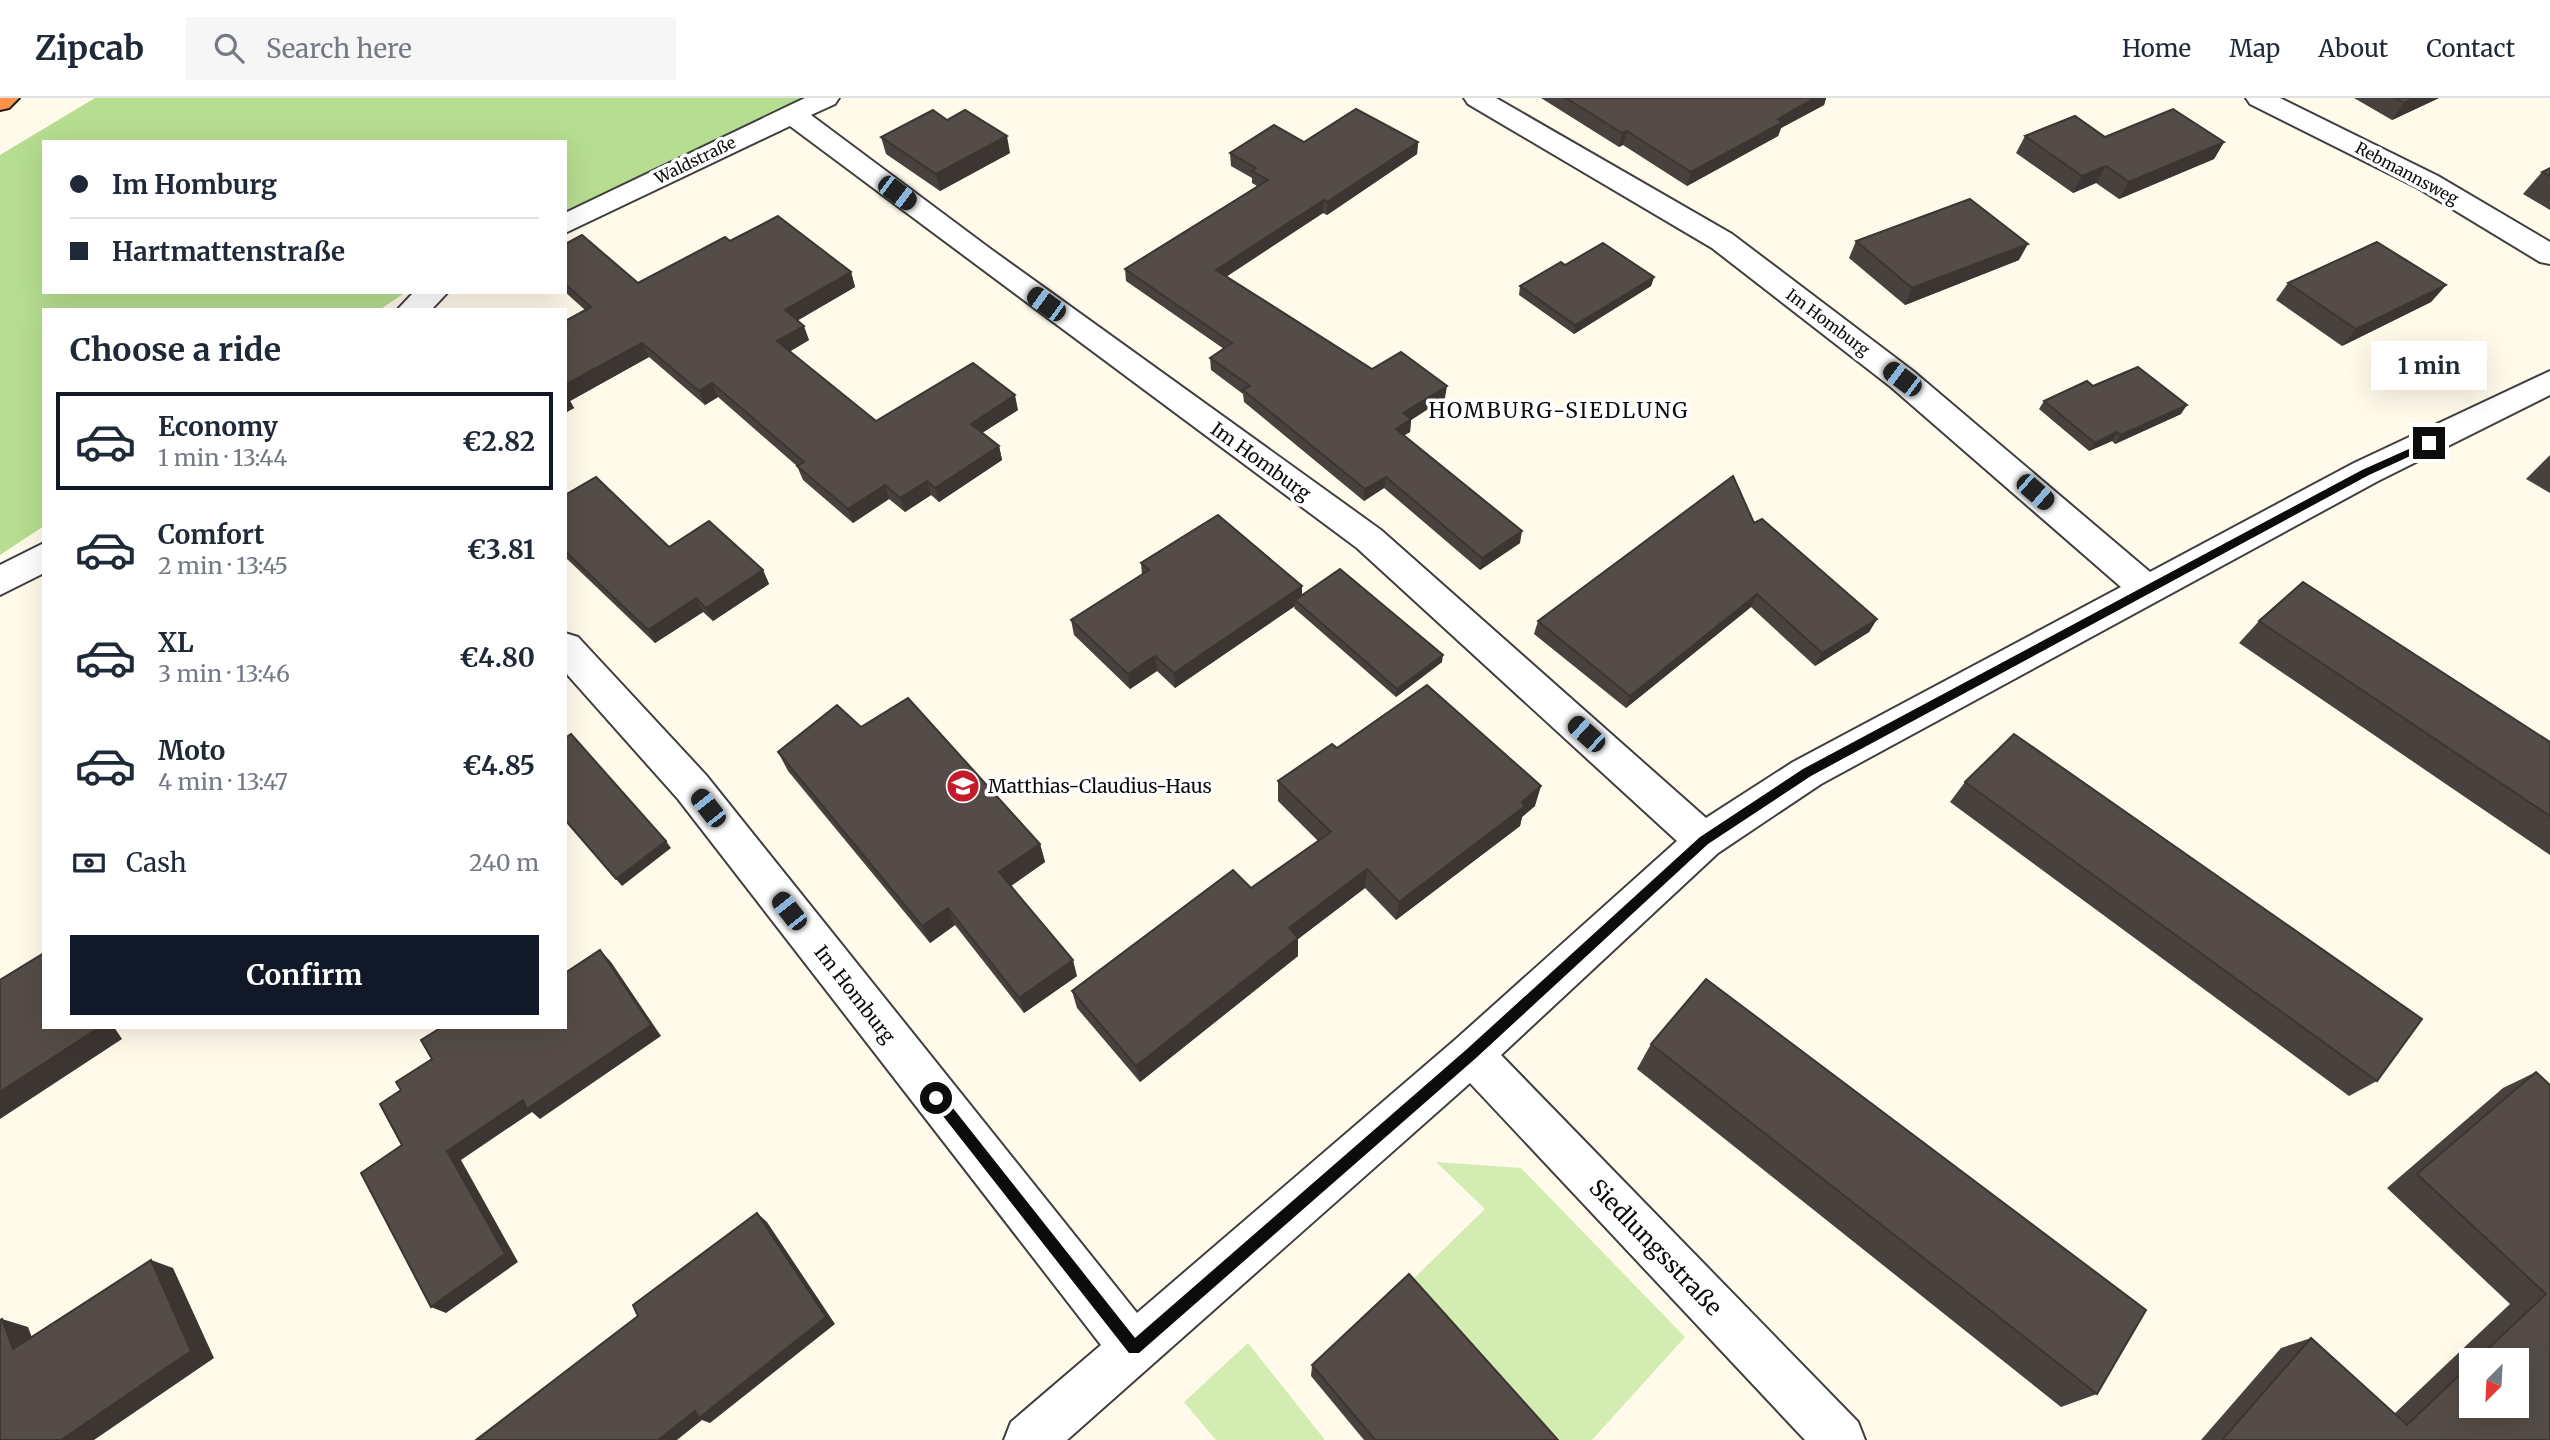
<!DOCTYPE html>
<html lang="en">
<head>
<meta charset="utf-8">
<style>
  :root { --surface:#fff; --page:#f6f6f7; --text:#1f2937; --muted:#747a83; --line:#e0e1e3; --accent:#111827 }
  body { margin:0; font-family:Merriweather,serif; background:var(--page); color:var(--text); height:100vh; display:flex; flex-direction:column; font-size:26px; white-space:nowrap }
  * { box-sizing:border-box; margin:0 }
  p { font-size:23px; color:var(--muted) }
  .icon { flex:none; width:38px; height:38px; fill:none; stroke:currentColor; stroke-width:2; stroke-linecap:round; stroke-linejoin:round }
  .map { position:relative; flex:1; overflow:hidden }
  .details { position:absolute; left:42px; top:210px; width:525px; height:721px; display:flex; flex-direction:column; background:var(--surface); border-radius:0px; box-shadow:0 7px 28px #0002 }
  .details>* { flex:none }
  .guide { position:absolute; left:42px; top:42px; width:525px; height:154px; border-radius:0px; box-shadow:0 7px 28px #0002; display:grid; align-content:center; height:154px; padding:0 28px; background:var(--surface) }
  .needle { width:46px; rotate:204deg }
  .controls { position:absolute; left:2459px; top:1250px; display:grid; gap:14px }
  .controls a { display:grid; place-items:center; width:70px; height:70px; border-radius:0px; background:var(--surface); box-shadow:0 7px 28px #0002; font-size:35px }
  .end { position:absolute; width:32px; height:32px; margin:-16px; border:9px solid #0c0c0c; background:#fff; box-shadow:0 0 0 4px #fff }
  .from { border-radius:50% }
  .bubble { position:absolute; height:49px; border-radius:0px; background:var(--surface); box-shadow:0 7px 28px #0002; font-size:23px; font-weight:700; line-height:49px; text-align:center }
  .car { position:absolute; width:21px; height:42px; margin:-21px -10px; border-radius:9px; box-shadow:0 0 5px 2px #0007; background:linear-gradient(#222 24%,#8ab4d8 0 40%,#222 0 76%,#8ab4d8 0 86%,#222 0) }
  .guide b { display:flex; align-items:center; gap:24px; height:66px; font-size:26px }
  .guide b+b { border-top:2px solid var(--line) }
  .guide i { width:18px; height:18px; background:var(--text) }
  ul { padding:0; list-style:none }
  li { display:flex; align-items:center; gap:21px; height:98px; margin:0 14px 10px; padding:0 14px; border:4px solid transparent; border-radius:0px }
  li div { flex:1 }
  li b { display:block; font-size:26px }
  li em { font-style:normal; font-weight:700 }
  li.on { border-color:var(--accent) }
  li>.icon { width:63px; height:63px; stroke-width:1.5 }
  h2 { padding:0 28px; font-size:32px; line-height:84px }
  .pay { display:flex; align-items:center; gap:18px; height:77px; padding:0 28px; font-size:26px }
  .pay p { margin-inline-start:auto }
  .cta { display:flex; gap:14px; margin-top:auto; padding:14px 28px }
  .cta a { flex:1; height:80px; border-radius:0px; background:var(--accent); color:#fff; font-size:28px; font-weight:700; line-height:80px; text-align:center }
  header { display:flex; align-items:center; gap:42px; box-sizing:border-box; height:98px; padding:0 35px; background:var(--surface); border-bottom:2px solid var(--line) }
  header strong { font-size:33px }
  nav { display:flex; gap:38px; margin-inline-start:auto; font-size:24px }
  .search { width:490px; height:63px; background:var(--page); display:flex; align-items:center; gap:18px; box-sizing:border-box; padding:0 24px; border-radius:0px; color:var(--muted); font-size:26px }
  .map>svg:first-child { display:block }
  .green { fill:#d2ecb2 }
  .forest { fill:#b6dd90 }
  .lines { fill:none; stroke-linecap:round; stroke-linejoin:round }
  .street-casing { stroke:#3f3f3f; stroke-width:4 }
  .highway-casing { stroke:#1d1d1d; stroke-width:4 }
  .street { fill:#fff; fill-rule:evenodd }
  .highway { fill:#fe9349; fill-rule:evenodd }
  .wall { fill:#49413d; fill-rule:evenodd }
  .shaded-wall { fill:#3c3532 }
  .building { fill:#554c47; stroke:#3c3532; stroke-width:2 }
  .route { fill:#0c0c0c }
  .labels { text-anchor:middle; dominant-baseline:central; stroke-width:7; stroke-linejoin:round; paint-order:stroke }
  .far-street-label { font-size:16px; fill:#0c0c0c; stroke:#fff }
  .street-label { font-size:19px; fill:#0c0c0c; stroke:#fff }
  .poi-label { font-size:19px; fill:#0c0c0c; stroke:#fff; text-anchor:start }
  .neighbourhood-label { font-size:21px; letter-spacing:2px; fill:#0c0c0c; stroke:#fff }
  .near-street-label { font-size:23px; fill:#0c0c0c; stroke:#fff }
</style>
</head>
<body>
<header>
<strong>Zipcab</strong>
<div class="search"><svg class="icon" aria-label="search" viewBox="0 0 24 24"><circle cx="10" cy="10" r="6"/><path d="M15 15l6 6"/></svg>Search here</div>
<nav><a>Home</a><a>Map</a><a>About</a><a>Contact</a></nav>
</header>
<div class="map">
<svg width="2550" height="1342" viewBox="0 0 2550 1342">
  <rect width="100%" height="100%" fill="#fffaea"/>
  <g class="green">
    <polygon points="1436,1064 1521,1070 1685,1239 1592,1342 1540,1342 1405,1189 1485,1111"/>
    <polygon points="1248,1245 1325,1342 1216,1342 1184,1304"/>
  </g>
  <polygon class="forest" points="95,0 816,0 565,117 565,44 44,44 44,194 406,194 379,212 44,212 44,428 0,457 0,57"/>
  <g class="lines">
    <defs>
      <g id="street">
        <polygon points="805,0 839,0 835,6 811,17 992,152 1381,432 1706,720 1793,664 2121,489 1891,289 1712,150 1468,6 1464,0 1496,0 1732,136 1913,273 2150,474 2354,365 2550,273 2550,297 2378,383 1821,686 1718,755 1501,957 1858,1324 1865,1342 1805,1342 1470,985 1067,1342 1004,1342 1011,1324 1101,1247 678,701 565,574 565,535 578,539 706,677 1137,1215 1456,941 1677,743 1357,450 790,28 565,135 565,115"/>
        <polygon points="2246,0 2280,0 2438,78 2550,144 2550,166 2540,164 2418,90 2250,6"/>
        <polygon points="414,194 448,194 431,212 397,212"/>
        <polygon points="44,445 44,475 0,497 0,467"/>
      </g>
      <polygon id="highway" points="0,0 19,0 9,10 0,12"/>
    </defs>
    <use href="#street" class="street-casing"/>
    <use href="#highway" class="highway-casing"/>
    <use href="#street" class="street"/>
    <use href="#highway" class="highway"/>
  </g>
  <g class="wall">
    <polygon points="1541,0 1826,0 1824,7 1781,30 1778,38 1687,88 1623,47 1619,49"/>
    <polygon points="2354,0 2439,0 2392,22"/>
    <polygon points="947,22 1010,55 940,93 886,56 881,39"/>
    <polygon points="2025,38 2105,39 2224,44 2214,61 2119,101 2096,85 2073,95 2016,55"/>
    <polygon points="1304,44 1418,44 1417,56 1327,117 1323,115 1226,178 1372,271 1445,300 1411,322 1410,334 1403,338 1520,445 1480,472 1384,390 1364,403 1244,304 1243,296 1211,272 1210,260 1224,251 1126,183 1125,171 1257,88 1252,85 1252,80 1231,68 1230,55"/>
    <polygon points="2550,70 2550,112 2523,96 2542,74"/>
    <polygon points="730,143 851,174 855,189 798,222 809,242 789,254 876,323 1018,312 982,335 999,348 1002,362 939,404 931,397 905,414 889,401 853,425 803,382 797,368 718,299 705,307 649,259 570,303 574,310 565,315 585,212 565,194 565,146 638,185"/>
    <polygon points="1856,143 2019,162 1905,207 1849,160"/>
    <polygon points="1565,167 1654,179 1651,188 1574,236 1519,197 1520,188"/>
    <polygon points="2288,185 2446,187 2431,204 2342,248 2276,202"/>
    <polygon points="2093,288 2181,316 2115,346 2112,343 2089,353 2039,311 2044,303"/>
    <polygon points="2550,357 2550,395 2526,381"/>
    <polygon points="565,397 669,449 763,472 769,486 713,523 703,514 655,545 565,459"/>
    <polygon points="1754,425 1877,521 1869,534 1815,568 1751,509 1626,610 1534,536 1538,523"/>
    <polygon points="1141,465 1302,497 1442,564 1396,599 1294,510 1295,508 1175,590 1157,573 1130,591 1074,537 1071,522 1142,477"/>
    <polygon points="2259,523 2550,644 2550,757 2239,545"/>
    <polygon points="861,629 1040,746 1045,764 1011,788 1077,878 1024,915 955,827 930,845 788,673 778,654"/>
    <polygon points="1337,650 1535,708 1522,719 1520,728 1396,822 1365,790 1298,841 1298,858 1140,984 1077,910 1072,893 1251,790 1318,743 1278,703 1278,683"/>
    <polygon points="1965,684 2377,983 2349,998 1950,704"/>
    <polygon points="1651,946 2097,1296 2061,1309 1637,971"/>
    <path d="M2536,974L2550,987V1342H2201L2281,1250L2311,1240L2394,1316L2510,1206L2387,1090L2503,990ZM2471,1262H2516L2471,1307Z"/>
    <polygon points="1312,1267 1558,1342 1364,1342 1311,1278"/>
  </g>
  <g class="shaded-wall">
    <polygon points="1815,0 1826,0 1824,7 1781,30 1778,38 1687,88 1691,74 1778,21"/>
    <polygon points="2415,0 2439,0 2392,22 2404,5"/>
    <polygon points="1627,33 1623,47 1619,49 1622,35"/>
    <polygon points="1007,38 1010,55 940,93 936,76"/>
    <polygon points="1418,44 1417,56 1327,117 1327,104"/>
    <polygon points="2224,44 2214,61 2119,101 2129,84"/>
    <polygon points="2106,68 2096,85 2073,95 2082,78"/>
    <polygon points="1324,102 1323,115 1217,185 1216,172"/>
    <polygon points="2028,146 2019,162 1905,207 1912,190"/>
    <polygon points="851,174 855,189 790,227 785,212"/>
    <polygon points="1654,179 1651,188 1574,236 1575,227"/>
    <polygon points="2446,187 2431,204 2342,248 2356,231"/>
    <polygon points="804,228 809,242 782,258 777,243"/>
    <polygon points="642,245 649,259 570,303 574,310 565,315 565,287"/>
    <polygon points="712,285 718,299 705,307 699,293"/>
    <polygon points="1447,288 1445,300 1411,322 1410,334 1394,343 1396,331 1403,315"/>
    <polygon points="1015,297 1018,312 974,340 971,326"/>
    <polygon points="2187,307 2181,316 2115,346 2121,337"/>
    <polygon points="2117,334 2112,343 2089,353 2095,345"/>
    <polygon points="999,348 1002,362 939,404 935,390"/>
    <polygon points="1386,379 1384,390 1364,403 1365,391"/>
    <polygon points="927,383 931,397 905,414 900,400"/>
    <polygon points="885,387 889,401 853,425 848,411"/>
    <polygon points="1522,433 1520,445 1480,472 1482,460"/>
    <polygon points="763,472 769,486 713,523 706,510"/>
    <polygon points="1302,488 1302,504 1295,502 1295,508 1175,590 1174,575"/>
    <polygon points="1757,496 1751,509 1626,610 1630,598"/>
    <polygon points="696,500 703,514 655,545 648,532"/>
    <polygon points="1877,521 1869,534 1815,568 1822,555"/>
    <polygon points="1443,557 1442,564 1396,599 1397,591"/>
    <polygon points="1155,558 1157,573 1130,591 1128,576"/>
    <polygon points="1541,688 1535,708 1522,719 1520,728 1396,822 1399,804"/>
    <polygon points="666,743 671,750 622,788 616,781"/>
    <polygon points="1040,746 1045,764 1005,792 999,774"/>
    <polygon points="1367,771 1365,790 1298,841 1298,858 1140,984 1136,968 1289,830"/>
    <polygon points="948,810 955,827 930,845 922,828"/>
    <polygon points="600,852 611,864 661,938 540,1021 532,1014 461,1062 518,1164 446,1215 431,1209 447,1053"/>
    <polygon points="1073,862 1077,878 1024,915 1019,900"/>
    <polygon points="100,929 114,929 122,941 0,1021 0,994"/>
    <polygon points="757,1115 767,1124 835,1226 710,1325 702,1322 677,1342 658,1342"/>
    <polygon points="151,1162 173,1170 214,1260 94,1342 61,1342"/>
    <polygon points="0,1221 6,1232 2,1221 28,1229 39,1258 13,1251 0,1238"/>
  </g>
  <g class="building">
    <polygon points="1566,0 1815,0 1778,21 1783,24 1691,74 1627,33 1622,35"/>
    <polygon points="2395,0 2415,0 2404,5"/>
    <polygon points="1356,11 1418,44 1327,104 1324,102 1216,172 1372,271 1401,254 1447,288 1403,315 1411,321 1396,331 1522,433 1482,460 1386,379 1365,391 1243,292 1250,288 1210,260 1232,245 1125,171 1268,82 1252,73 1256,70 1230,55 1274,27 1304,44"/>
    <polygon points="2173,11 2224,44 2129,84 2106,68 2082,78 2025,38 2075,18 2105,39"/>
    <polygon points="933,12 947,22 965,12 1007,38 936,76 881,39"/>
    <polygon points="2550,70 2550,78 2542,74"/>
    <polygon points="1970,101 2028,146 1912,190 1856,143"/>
    <polygon points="778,118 851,174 785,212 804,228 777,243 876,323 973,265 1015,297 971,326 999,348 935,390 927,383 900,400 885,387 848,411 797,368 804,364 712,285 699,293 642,245 565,287 565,223 591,209 565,186 565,146 582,137 638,185 725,139 730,143"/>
    <polygon points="2377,144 2446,187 2356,231 2288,185"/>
    <polygon points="1603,145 1654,179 1575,227 1520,188 1561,164 1565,167"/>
    <polygon points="2138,269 2187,307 2121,337 2117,334 2095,345 2044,303 2087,283 2093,288"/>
    <polygon points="1733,378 1754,425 1762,421 1877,521 1822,555 1757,496 1630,598 1538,523"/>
    <polygon points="596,379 669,449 709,423 763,472 706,510 696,500 648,532 565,453 565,397"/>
    <polygon points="1218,417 1302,488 1174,575 1155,558 1128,576 1071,522 1149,472 1141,465"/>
    <polygon points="1340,471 1443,557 1397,591 1295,502"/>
    <polygon points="2303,484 2550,644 2550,718 2259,523"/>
    <polygon points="1427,587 1541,688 1522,704 1525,708 1399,804 1367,771 1289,830 1298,840 1136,968 1072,893 1233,772 1251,790 1331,734 1278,683 1332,646 1337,650"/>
    <polygon points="908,600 1040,746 999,774 1073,862 1019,900 948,810 922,828 778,654 837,607 861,629"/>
    <polygon points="571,636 666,743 616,781 565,722 565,640"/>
    <polygon points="2014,636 2422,921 2377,983 1965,684"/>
    <polygon points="600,852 651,927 527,1011 523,1002 447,1053 505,1156 431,1209 361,1075 402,1047 380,1006 401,992 396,984 432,961 421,942 442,929 565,929 565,875"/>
    <polygon points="44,855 44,929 100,929 0,994 0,882"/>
    <polygon points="1706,881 2146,1212 2097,1296 1651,946"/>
    <polygon points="2536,974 2550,987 2550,1342 2222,1342 2311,1240 2407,1327 2471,1266 2471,1307 2516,1307 2516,1262 2476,1262 2546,1196 2417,1076"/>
    <polygon points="757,1115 826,1219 699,1320 695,1313 658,1342 476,1342 638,1218 633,1207"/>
    <polygon points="151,1162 191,1253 61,1342 0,1342 0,1222 2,1221 13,1251"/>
    <polygon points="1409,1176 1558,1342 1375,1342 1312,1267"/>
  </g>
  <polygon class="route" points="2429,342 2432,348 2369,377 1811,678 1708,746 1476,960 1139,1255 1129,1255 932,1004 932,995 941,995 1135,1240 1467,951 1700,739 1803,671 2362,372"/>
  <defs>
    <symbol id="school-disc" viewBox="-11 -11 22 22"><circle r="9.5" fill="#c41b2b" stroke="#fff"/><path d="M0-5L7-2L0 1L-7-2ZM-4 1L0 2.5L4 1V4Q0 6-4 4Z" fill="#fff"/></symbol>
  </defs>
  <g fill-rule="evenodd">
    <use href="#school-disc" x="944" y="669" width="38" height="38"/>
  </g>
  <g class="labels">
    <g class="far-street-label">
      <text transform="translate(695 62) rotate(-26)">Waldstraße</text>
      <text transform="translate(2407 75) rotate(28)">Rebmannsweg</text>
      <text transform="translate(1828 224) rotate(37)">Im Homburg</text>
    </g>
    <g class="street-label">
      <text transform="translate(1261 363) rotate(36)">Im Homburg</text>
      <text transform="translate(855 896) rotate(52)">Im Homburg</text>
    </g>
    <g class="poi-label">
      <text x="988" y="688">Matthias-Claudius-Haus</text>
    </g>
    <g class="neighbourhood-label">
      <text x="1559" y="312">HOMBURG-SIEDLUNG</text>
    </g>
    <g class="near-street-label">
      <text transform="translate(1656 1149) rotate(46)">Siedlungsstraße</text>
    </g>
  </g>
</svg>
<div class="controls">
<a><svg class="needle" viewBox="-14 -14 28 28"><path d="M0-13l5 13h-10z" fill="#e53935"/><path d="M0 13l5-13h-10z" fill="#747a83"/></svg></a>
</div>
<i class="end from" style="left:936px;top:1000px"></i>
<i class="end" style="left:2429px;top:345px"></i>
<div class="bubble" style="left:2371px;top:243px;width:116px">1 min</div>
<i class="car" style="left:897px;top:95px;rotate:127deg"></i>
<i class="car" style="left:1046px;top:206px;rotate:306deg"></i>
<i class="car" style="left:1902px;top:281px;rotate:307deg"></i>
<i class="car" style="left:2035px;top:394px;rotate:131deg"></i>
<i class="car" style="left:1586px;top:636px;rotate:312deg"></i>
<i class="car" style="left:708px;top:710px;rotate:322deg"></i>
<i class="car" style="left:789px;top:813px;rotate:322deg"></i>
<div class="guide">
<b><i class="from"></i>Im Homburg</b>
<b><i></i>Hartmattenstraße</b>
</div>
<section class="details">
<h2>Choose a ride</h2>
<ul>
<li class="on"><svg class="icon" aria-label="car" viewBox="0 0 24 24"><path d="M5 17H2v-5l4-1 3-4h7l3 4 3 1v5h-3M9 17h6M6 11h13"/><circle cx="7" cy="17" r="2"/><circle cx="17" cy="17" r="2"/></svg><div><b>Economy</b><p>1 min · 13:44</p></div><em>€2.82</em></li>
<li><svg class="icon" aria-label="car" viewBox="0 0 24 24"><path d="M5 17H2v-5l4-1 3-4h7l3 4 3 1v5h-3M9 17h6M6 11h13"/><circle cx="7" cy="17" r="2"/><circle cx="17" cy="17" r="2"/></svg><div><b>Comfort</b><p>2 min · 13:45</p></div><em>€3.81</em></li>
<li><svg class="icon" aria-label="car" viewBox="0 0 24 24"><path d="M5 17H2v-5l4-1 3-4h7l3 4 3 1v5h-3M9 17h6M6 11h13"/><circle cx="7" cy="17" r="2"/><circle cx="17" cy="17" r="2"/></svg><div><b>XL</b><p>3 min · 13:46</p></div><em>€4.80</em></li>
<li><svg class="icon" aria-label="car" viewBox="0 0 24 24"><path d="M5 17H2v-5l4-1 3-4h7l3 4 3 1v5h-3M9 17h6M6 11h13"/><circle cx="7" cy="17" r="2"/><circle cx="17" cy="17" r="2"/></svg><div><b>Moto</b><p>4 min · 13:47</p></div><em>€4.85</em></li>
</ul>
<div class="pay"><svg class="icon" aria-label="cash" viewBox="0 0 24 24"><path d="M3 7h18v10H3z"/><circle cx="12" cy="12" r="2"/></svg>Cash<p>240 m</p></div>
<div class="cta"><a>Confirm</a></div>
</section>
</div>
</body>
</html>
